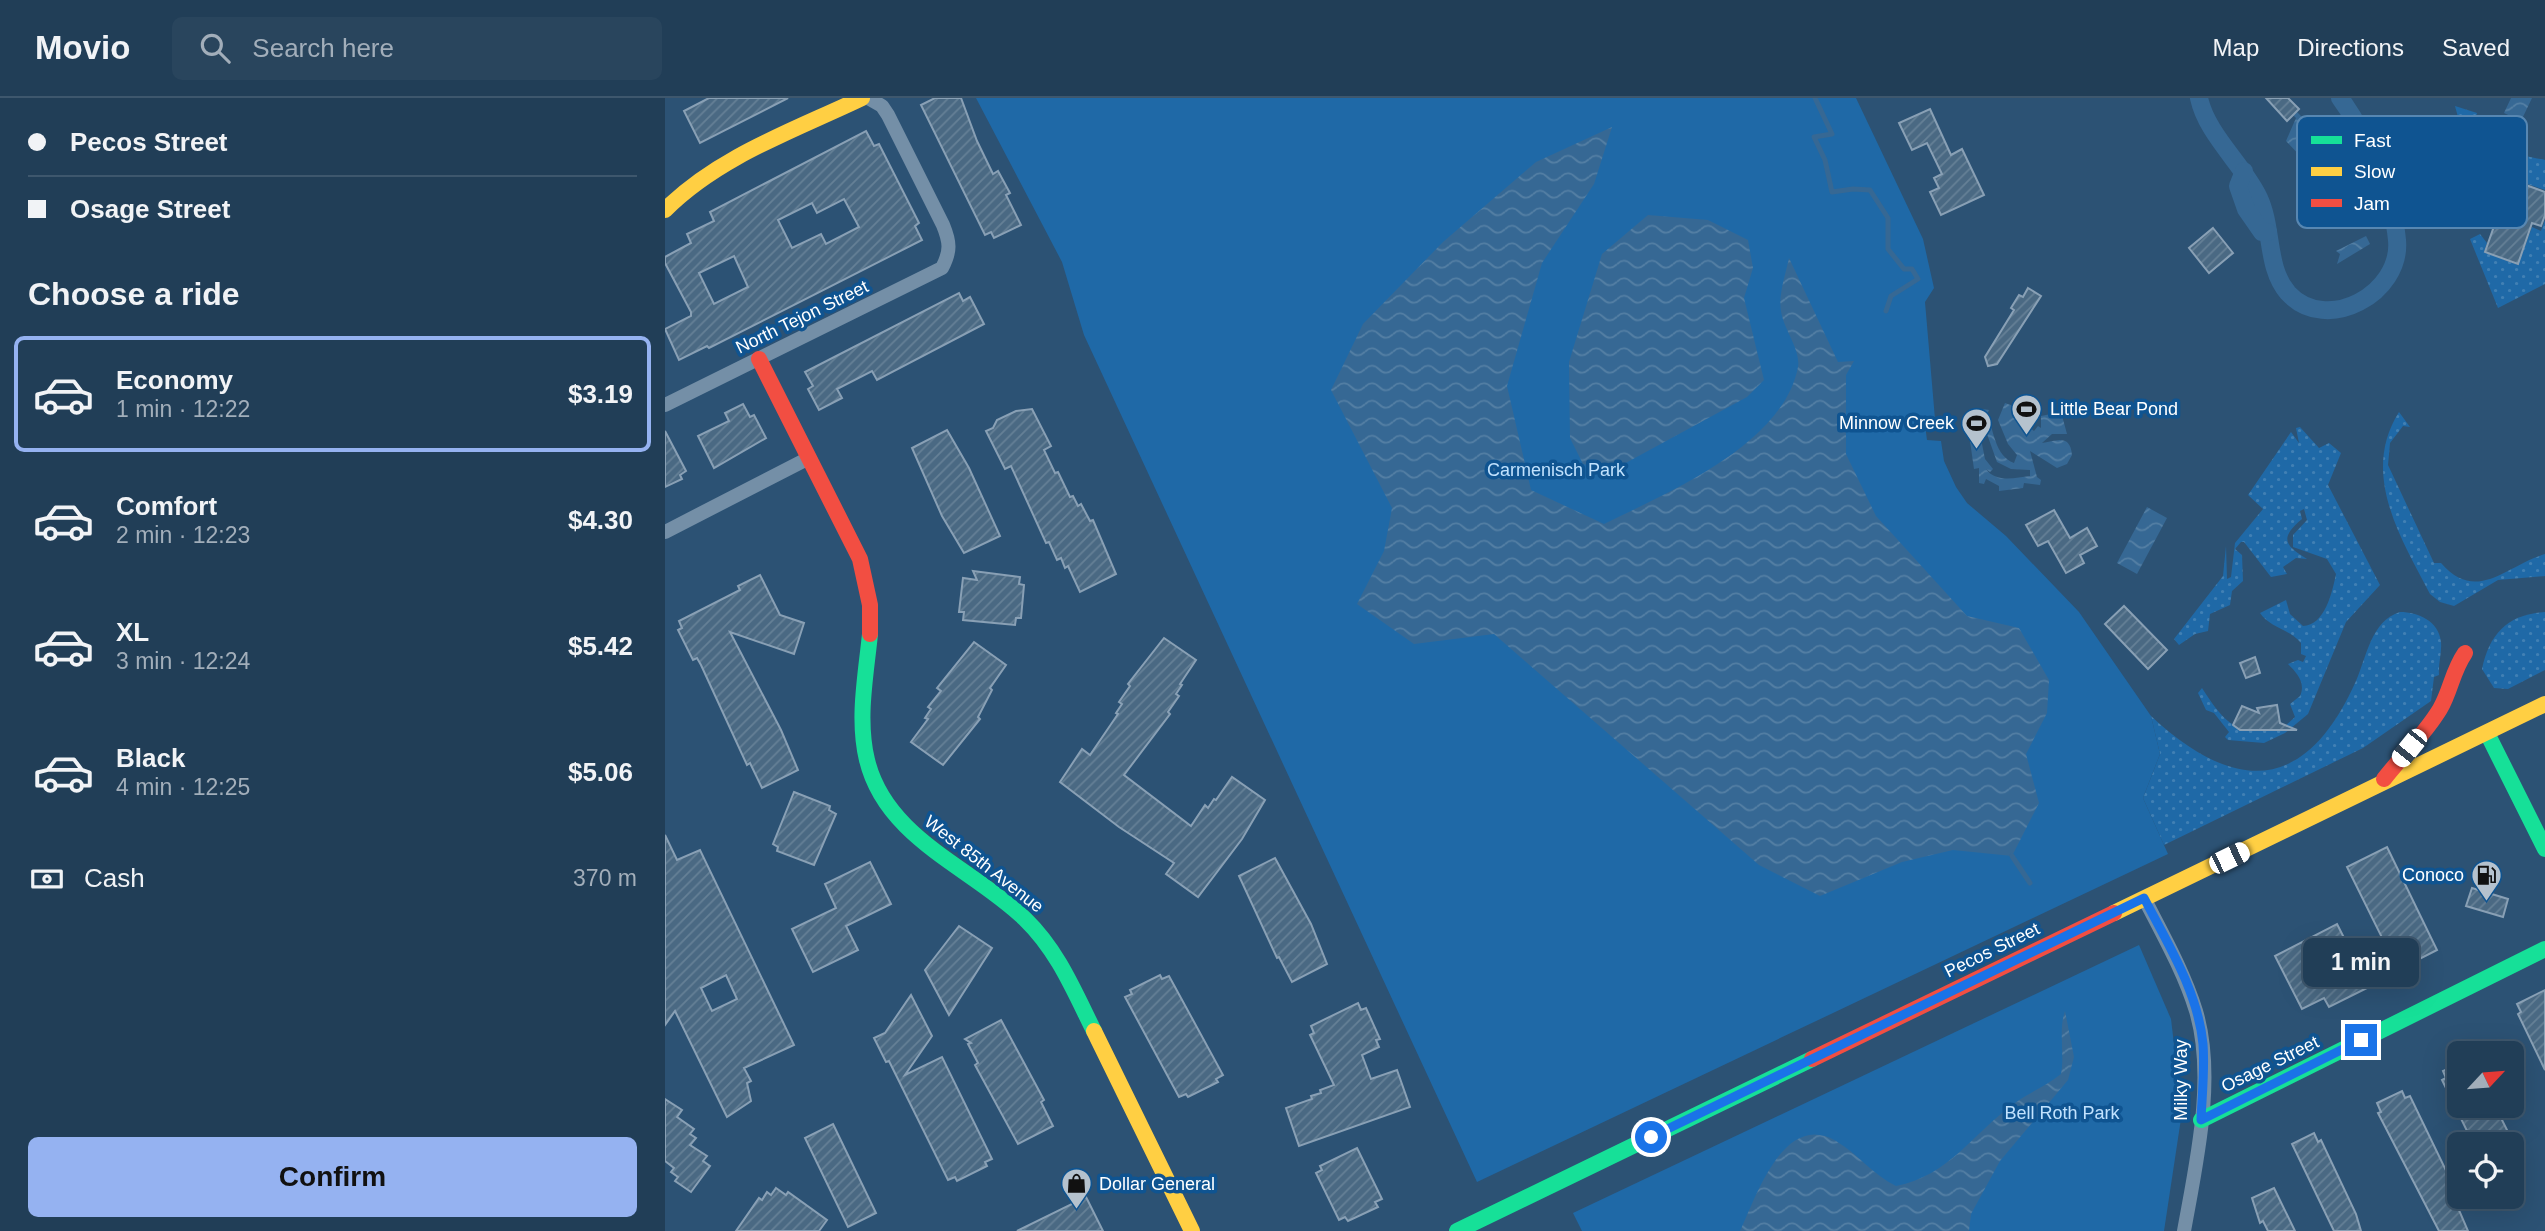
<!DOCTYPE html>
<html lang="en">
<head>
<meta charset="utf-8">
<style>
  :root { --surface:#213e57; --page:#29455d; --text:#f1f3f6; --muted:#a2aeba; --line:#3e576d; --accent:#95b2f1 }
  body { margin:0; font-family:Arial,sans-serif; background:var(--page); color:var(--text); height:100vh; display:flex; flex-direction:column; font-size:26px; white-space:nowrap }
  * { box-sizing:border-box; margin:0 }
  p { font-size:23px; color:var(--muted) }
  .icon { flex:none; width:38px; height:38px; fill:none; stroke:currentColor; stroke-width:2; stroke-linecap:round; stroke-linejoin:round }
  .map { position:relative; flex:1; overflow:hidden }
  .drawer { display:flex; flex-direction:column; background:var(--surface); width:665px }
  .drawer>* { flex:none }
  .guide { display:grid; align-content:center; height:154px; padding:0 28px; background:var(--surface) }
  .needle { width:46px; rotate:64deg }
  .buttons { position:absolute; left:1782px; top:943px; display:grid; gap:14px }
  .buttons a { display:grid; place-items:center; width:77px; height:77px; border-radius:10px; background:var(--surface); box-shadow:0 7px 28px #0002,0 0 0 2px var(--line); font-size:35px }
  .end { position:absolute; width:32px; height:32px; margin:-16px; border:9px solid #1a73e8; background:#fff; box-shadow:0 0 0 4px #fff }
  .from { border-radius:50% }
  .bubble { position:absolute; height:49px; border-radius:10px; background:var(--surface); box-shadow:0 7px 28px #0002,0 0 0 2px var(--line); font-size:23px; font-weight:700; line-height:49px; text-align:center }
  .car { position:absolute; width:21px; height:42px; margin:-21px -10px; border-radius:9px; box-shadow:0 0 5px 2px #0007; background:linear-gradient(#fff 24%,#345 0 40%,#fff 0 76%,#345 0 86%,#fff 0) }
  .guide b { display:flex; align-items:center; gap:24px; height:66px; font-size:26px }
  .guide b+b { border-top:2px solid var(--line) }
  .guide i { width:18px; height:18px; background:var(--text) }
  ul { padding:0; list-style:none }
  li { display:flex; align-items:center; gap:21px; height:116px; margin:0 14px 10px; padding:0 14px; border:4px solid transparent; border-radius:10px }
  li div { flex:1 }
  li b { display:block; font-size:26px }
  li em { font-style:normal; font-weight:700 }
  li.active { border-color:var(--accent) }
  li>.icon { width:63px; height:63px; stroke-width:1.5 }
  h2 { padding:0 28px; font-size:32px; line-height:84px }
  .pay { display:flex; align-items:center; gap:18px; height:77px; padding:0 28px; font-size:26px }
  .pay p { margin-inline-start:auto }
  .button { display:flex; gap:14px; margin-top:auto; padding:14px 28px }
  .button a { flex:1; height:80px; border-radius:10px; background:var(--accent); color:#111; font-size:28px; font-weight:700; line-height:80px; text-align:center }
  header { display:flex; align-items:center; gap:42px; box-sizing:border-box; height:98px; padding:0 35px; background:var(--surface); border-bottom:2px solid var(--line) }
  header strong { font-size:33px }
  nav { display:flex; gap:38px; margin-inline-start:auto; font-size:24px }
  .search { width:490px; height:63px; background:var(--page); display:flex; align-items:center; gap:18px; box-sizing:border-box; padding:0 24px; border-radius:10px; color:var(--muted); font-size:26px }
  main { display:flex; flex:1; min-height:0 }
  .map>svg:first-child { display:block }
  .grass { fill:url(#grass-dots) }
  .park { fill:#1f69a7 }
  .water { fill:url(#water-waves); fill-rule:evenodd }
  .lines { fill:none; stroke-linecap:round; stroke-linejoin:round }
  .stream { stroke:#366894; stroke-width:5 }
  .canal { stroke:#366894; stroke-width:18 }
  .building { fill:url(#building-hatch); stroke:#89a0b5; stroke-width:2; fill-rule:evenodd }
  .street { stroke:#748fa7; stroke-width:14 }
  .fast { stroke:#16e098; stroke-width:16 }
  .slow { stroke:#ffcf43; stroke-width:16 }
  .jam { stroke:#f24e42; stroke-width:16 }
  .route { stroke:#1a73e8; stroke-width:9 }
  .labels { text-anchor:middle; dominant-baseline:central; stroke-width:7; stroke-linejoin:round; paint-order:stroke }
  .street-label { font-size:18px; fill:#fff; stroke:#0f5491 }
  .poi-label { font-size:18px; fill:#fff; stroke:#0f5491; text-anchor:start }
  .park-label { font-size:18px; fill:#c1e2fe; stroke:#0f5491 }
  .key { fill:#0f5491; stroke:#5787b2; stroke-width:2 }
  .key-label { font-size:19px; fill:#fff }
</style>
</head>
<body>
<header>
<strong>Movio</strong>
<div class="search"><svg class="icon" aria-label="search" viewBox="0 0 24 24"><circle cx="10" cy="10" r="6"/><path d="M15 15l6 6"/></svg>Search here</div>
<nav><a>Map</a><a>Directions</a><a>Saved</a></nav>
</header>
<main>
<section class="drawer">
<div class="guide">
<b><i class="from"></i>Pecos Street</b>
<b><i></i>Osage Street</b>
</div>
<h2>Choose a ride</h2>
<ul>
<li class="active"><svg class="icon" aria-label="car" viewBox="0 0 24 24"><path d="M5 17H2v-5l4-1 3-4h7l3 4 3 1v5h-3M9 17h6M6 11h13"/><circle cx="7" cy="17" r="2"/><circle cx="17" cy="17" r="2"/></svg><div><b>Economy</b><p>1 min · 12:22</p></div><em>$3.19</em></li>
<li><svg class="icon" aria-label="car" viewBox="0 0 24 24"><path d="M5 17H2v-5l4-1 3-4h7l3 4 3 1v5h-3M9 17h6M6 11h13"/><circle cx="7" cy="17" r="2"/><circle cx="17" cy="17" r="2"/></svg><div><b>Comfort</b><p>2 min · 12:23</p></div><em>$4.30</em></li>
<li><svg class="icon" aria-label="car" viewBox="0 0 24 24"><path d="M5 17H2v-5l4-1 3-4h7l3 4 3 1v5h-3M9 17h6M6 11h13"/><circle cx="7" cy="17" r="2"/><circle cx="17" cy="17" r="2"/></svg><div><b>XL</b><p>3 min · 12:24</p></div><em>$5.42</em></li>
<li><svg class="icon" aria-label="car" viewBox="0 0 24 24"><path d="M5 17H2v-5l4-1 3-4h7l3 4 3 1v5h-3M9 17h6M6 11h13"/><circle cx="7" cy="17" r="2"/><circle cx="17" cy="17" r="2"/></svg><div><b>Black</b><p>4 min · 12:25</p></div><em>$5.06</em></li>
</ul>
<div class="pay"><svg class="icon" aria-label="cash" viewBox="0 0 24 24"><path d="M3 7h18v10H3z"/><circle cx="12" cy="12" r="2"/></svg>Cash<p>370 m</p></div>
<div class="button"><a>Confirm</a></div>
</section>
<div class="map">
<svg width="1880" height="1133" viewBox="0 0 1880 1133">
  <defs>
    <pattern id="grass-dots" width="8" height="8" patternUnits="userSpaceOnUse" patternTransform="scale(1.75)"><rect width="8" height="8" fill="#1f69a7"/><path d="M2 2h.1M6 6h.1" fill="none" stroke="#4180b4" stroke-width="1.8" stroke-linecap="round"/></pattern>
    <pattern id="water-waves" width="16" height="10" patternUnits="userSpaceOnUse" patternTransform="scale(1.75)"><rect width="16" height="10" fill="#366894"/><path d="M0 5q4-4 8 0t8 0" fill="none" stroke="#547fa4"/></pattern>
    <pattern id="building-hatch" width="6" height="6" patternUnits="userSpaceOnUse" patternTransform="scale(1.75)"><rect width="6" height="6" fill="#4a6983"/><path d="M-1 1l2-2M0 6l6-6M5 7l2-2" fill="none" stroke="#658096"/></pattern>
  </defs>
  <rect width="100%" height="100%" fill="#2c5274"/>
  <g class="grass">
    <polygon points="1790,8 1812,15 1805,41 1810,68 1807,70"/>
    <path d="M1819,18L1824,21C1818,57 1853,55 1880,62V92L1824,73L1817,93L1810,90L1818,72L1813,51Z"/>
    <polygon points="1880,122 1880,186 1833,210 1805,141 1815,136 1822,145 1819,154 1853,167 1867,129 1876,133"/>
    <path d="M1734,314L1745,329L1738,328L1725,345L1723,367L1769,465H1776C1812,506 1840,468 1880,456V478L1833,482L1789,508L1775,504L1765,496C1736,440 1695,376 1734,314Z"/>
    <path d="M1635,329L1654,350L1664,345L1676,355L1663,387L1715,487L1681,524L1643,616L1620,635L1599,645L1563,642L1560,639L1564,634L1549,615L1541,612L1533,595L1537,590C1561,627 1571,638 1617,631L1630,619L1625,606L1635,598C1641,585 1632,575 1623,566L1633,562L1638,564L1641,558L1636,556V545C1625,531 1605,530 1595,515L1621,502L1625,516L1638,528C1660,527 1667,495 1671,476L1662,461L1628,449V437L1642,422L1639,411L1635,413L1637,421C1613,441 1621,448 1642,461L1631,460L1618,469L1622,476L1606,479L1579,444H1576L1570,451L1577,457L1578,483L1567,493L1565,507L1545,516L1543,533L1530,536L1514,547L1509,541L1558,478L1561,448L1562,481L1566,479L1570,445L1598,411L1583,397L1626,334L1634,345L1631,330Z"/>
    <path d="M1735,514C1753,514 1774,523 1776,544C1777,555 1773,566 1774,577L1769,579L1766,603L1698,650L1499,747L1478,700L1495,656L1486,618C1571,697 1641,695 1691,583C1702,558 1706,523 1735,514Z"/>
    <path d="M1880,514V572L1843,591L1829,590L1817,571C1824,536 1843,516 1880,514Z"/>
  </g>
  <g class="park">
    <polygon points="311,0 1191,0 1258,141 1269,190 1260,204 1270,321 1260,327 1262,342 1276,343 1279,363 1291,389 1302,405 1341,438 1414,514 1486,618 1495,656 1478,700 1503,756 812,1084 419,237 397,164"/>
    <polygon points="1474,847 1506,921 1517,1014 1499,1133 917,1133 908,1115"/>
  </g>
  <g class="water">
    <polygon points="1846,0 1867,0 1856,23 1839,15"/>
    <polygon points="1626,8 1669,51 1642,65 1621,43 1631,20 1623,12"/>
    <path d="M947,29L929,86L877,165L842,288L866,392L939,426C1004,394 1118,347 1133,269C1136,252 1118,230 1116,213C1113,197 1121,175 1124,160L1173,264L1189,263L1181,277V356L1211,418L1302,518L1354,530L1384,582L1382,615L1361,656L1374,705L1347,758L1288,752L1237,764L1155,798L1094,767L829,536L749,546L692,506L719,453L727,410L666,292L698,226L778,144L871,64Z"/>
    <polygon points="983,117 1043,122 1083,142 1088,170 1079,200 1099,282 1082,299 946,373 918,366 905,340 904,264 937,156"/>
    <polygon points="1701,138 1705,146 1672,166 1675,156 1671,153"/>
    <path d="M1340,305L1354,310L1364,309L1367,320L1364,329L1369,333L1373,328L1376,330V318L1396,314L1402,336H1387L1377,345C1389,344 1405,334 1407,357L1402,366L1392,370L1365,353L1372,379L1376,382L1375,387L1359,385L1358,390L1334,393V388L1321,381L1319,386L1314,385V370L1309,371L1305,343L1310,341L1307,332L1302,334L1300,321L1305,311L1308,316L1318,311L1324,312L1322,316C1329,333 1330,358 1349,365L1352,357L1343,346L1333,322ZM1312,321L1317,322L1332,364L1346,371L1365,372V378C1350,380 1331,385 1321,371L1325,374L1328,371L1320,361Z"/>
    <polygon points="1482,409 1502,420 1472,476 1452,465"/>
    <path d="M1400,913L1409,959L1403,982L1335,1063L1306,1116L1304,1133H1075C1091,1099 1119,1012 1171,1043C1193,1056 1207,1076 1231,1088C1284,1078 1309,1034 1350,1005C1365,994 1381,988 1396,976C1400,955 1393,933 1400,913Z"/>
  </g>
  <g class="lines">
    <g class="stream">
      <polyline points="1150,0 1167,36 1149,39 1160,62 1167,94 1188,91 1205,92 1223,120 1223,151 1239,171 1247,171 1253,181 1226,198 1221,213"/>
      <polyline points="1347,758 1365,785"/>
    </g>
    <g class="canal">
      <path d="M1534,0C1542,37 1578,66 1594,100C1608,130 1601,170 1623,195C1662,237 1737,195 1732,142C1728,98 1701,35 1675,0"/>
      <polyline points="1579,73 1573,88 1581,111 1597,134 1603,134"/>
    </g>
  </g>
  <g class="building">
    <polygon points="44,0 123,0 35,45 19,13"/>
    <polygon points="270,0 296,0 312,43 328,76 333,73 345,95 341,97 356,127 329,140 326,134 320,137 256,7"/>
    <polygon points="1601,0 1623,0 1634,11 1622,23"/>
    <polygon points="1265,11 1286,57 1297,51 1319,97 1276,117 1265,94 1274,90 1269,80 1277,76 1262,45 1247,52 1234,25"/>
    <path d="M201,33L209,48L214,46L254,125L250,128L257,142L44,250L42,248L14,262L0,231L26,218V214L0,165V159L26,145L22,136L49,123L45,114ZM179,101L194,129L161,146L156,136L127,150L113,122L147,105L152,115ZM69,158L83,189L49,206L34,175Z"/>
    <polygon points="1825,74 1880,94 1880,117 1876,128 1867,125 1853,166 1820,154 1834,114 1814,107"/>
    <polygon points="1548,130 1568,155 1544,175 1524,150"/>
    <polygon points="1363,190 1376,198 1332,266 1323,268 1320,259 1349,212 1346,210 1354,197 1358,199"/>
    <polygon points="294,195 298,203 305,199 319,226 212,282 207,273 172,291 177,300 154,312 143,291 148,288 140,274"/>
    <polygon points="78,306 85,319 89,317 101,340 49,370 33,338 64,323 60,315"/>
    <polygon points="367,311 386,348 379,352 390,375 393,374 405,399 408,398 413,408 416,406 425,423 428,422 451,476 415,494 403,468 400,470 396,460 392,462 384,444 381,445 346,368 340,371 321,333 328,330 332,322 351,313"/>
    <polygon points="282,332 304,370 335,438 299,455 277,418 247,350"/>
    <polygon points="0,333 21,373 15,377 17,381 0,389"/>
    <polygon points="1389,412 1405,440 1422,430 1432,448 1415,457 1419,465 1401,475 1383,443 1373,448 1361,427"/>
    <polygon points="308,473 355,479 354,486 359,487 356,520 351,520 350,527 298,522 299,514 294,514 298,480 312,482"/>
    <polygon points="95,477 115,517 139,525 129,556 65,534 116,632 133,672 97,690 85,665 82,667 36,567 32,560 28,562 13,532 17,530 14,523 75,492 73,488"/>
    <polygon points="1459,508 1502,552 1483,571 1440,526"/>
    <polygon points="499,540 531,562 515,586 517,587 511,596 514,598 503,614 505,616 459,677 526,728 540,707 543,710 549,701 551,702 567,679 600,702 577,741 533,799 501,776 509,765 454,729 395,684 417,651 425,657 453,616 451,615 457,606 454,604 465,588 463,586"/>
    <polygon points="309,544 341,567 325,590 327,592 313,619 315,621 278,667 246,644 263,621 260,620 266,611 263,609 276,593 272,590"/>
    <polygon points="1590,559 1595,575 1581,580 1575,565"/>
    <polygon points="1612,607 1615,625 1632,632 1575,632 1568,627 1577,608 1594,615 1592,610"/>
    <polygon points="129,694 165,708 164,712 171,716 149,767 112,753 113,749 108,746"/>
    <path d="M0,737L12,762L35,752L129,947L79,970L86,983L82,985L86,1003L62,1019L10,913L0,927ZM61,877L72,901L47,913L36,890Z"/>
    <polygon points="1722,749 1772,852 1733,872 1682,769"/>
    <polygon points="610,760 646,826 662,866 627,884 614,859 612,860 574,778"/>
    <polygon points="205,764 226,806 181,828 193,852 148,874 127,831 171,810 160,786"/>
    <polygon points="1807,790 1843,801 1838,819 1801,808"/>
    <polygon points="1672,826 1704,889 1664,909 1659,900 1637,911 1610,858"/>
    <polygon points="294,828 327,850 284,917 260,872"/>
    <polygon points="495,877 497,881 504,878 558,977 551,981 553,984 523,999 521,996 514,999 460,899 467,896 465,892"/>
    <polygon points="1880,892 1880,972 1853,916 1856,914 1852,906"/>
    <polygon points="246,897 267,938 240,977 277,959 327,1061 320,1064 322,1068 292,1083 290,1079 283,1082 224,963 221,964 209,940 220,935"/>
    <polygon points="693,905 696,912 701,910 715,941 711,942 714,949 697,957 706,981 732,972 745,1009 634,1048 621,1010 647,1001 646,998 656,995 655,992 669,987 645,937 649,935 646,928"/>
    <polygon points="336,922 379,1002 376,1004 388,1028 353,1046 310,967 313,965 303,946 306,945 300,941"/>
    <polygon points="1794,966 1794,1008 1830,1008 1849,1046 1814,1046 1808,1035 1804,1037 1777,982 1781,980 1778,973"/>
    <polygon points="1737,993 1740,1000 1745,998 1788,1087 1784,1089 1803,1133 1774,1133 1713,1015 1716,1014 1712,1005"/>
    <polygon points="0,1001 17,1012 12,1019 29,1031 25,1036 31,1040 25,1047 42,1058 38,1063 45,1068 26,1094 10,1083 13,1079 6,1074 9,1070 0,1063"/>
    <polygon points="168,1026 211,1115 183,1129 140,1040"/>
    <polygon points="1649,1035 1653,1044 1656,1042 1691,1116 1696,1133 1669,1133 1627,1046"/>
    <polygon points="692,1050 717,1101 710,1104 713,1109 683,1123 680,1119 674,1122 651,1075 657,1072 655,1068"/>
    <polygon points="111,1090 121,1097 123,1094 162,1122 154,1133 71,1133 94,1100 97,1102 102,1094 106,1097"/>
    <polygon points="1609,1090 1630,1133 1603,1133 1598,1123 1595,1125 1587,1100"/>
    <polygon points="421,1099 438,1133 352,1133"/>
  </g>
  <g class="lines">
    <g class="street">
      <path d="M0,307L277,170C286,153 285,144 278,127L223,17L217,8L203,0"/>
      <polyline points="0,434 144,360"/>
      <path d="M1479,800C1498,837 1519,874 1531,913C1551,980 1531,1066 1519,1133"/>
    </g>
    <g class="fast">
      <path d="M205,536C201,577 192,621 202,662C221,741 308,770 360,821C393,853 409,893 429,933"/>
      <polyline points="1822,635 1880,751"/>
      <polyline points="1536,1022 1880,851"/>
      <polyline points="792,1133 1147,961"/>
    </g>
    <g class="slow">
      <path d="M0,112C54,58 130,32 197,0"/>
      <polyline points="1449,815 1880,606"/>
      <polyline points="429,933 527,1133"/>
    </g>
    <g class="jam">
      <polyline points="94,261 195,461 205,507 205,536"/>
      <path d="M1719,681C1737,658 1760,636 1775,611C1786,592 1787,574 1800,555"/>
      <polyline points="1147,961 1449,815"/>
    </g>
  </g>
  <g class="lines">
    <path class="route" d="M986,1039L1479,800C1503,846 1533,894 1538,946C1540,971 1537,997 1536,1022L1696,942"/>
  </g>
  <defs>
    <symbol id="stadium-pin" viewBox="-11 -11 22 30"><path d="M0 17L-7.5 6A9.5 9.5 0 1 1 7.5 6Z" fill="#b5c2ce" stroke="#0f5491"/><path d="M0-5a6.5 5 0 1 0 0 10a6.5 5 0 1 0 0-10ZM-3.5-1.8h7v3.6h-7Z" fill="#111"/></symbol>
    <symbol id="fuel-pin" viewBox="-11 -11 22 30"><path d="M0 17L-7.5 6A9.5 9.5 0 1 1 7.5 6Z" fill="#b5c2ce" stroke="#0f5491"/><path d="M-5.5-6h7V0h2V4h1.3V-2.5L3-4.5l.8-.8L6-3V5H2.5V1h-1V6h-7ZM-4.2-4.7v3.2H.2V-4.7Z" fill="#111"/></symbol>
    <symbol id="shop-pin" viewBox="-11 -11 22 30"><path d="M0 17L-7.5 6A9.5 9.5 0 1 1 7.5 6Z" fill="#b5c2ce" stroke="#0f5491"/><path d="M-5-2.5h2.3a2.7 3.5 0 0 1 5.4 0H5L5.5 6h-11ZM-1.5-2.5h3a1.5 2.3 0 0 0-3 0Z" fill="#111"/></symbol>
  </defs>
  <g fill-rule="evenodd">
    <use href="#stadium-pin" x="1344" y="294" width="35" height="47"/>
    <use href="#stadium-pin" x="1294" y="308" width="35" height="47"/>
    <use href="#fuel-pin" x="1804" y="760" width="35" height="47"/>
    <use href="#shop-pin" x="394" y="1068" width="35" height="47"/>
  </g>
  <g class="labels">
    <g class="street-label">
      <text transform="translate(137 219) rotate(-26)">North Tejon Street</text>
      <text transform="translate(319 766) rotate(38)">West 85th Avenue</text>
      <text transform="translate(1327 852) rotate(-26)">Pecos Street</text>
      <text transform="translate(1605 966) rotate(-26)">Osage Street</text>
      <text transform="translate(1516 982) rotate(-90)">Milky Way</text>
    </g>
    <g class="poi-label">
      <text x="1385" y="311">Little Bear Pond</text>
      <text x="1289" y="325" text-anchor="end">Minnow Creek</text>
      <text x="1799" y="777" text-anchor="end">Conoco</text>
      <text x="434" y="1086">Dollar General</text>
    </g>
    <g class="park-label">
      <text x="891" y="372">Carmenisch Park</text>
      <text x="1397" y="1015">Bell Roth Park</text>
    </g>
  </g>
  <rect x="1632" y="18" width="230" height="112" rx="10" class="key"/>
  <rect x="1646" y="38" width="31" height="8" fill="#16e098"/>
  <rect x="1646" y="69" width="31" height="9" fill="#ffcf43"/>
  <rect x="1646" y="101" width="31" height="8" fill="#f24e42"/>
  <g class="key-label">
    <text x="1689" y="49">Fast</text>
    <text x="1689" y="80">Slow</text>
    <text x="1689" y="112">Jam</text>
  </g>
</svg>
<div class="buttons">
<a><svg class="needle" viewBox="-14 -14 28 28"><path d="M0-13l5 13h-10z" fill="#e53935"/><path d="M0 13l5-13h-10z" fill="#a2aeba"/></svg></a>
<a><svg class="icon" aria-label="locate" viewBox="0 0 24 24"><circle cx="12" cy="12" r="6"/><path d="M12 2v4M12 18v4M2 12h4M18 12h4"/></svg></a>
</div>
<i class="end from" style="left:986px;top:1039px"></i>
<i class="end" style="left:1696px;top:942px"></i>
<div class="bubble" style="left:1638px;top:840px;width:116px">1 min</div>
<i class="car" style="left:1744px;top:650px;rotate:219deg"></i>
<i class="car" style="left:1564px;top:760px;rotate:64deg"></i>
</div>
</main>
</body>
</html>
